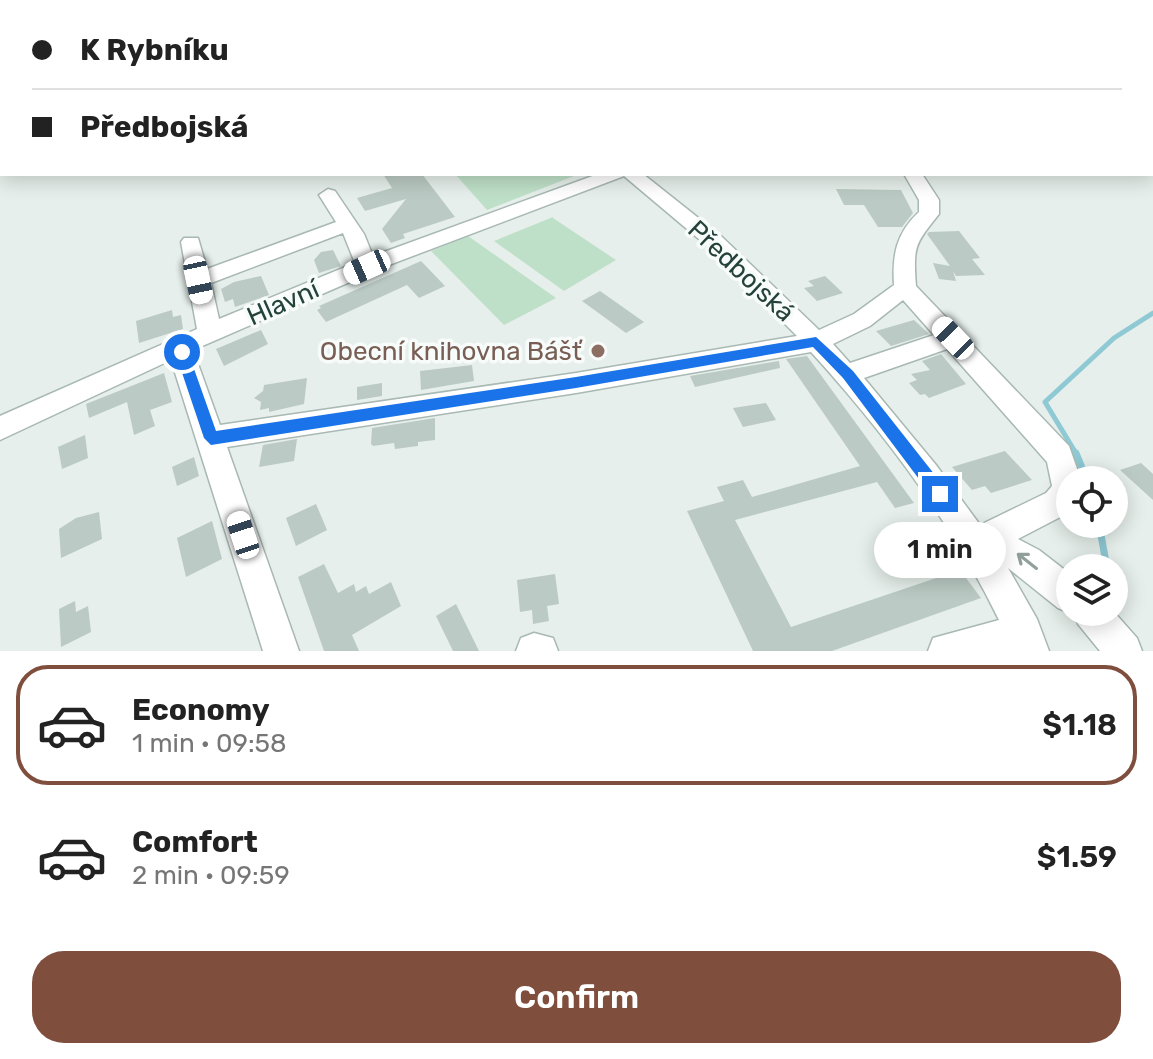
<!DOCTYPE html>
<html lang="en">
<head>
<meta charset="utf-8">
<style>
  :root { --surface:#fff; --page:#f2f2f2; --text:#222; --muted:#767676; --line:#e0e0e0; --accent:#804e3d }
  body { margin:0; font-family:Rubik,sans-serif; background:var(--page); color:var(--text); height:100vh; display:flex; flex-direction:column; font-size:30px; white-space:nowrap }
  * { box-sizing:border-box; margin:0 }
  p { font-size:26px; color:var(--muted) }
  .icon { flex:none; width:44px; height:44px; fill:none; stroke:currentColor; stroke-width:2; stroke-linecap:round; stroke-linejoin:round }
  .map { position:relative; height:651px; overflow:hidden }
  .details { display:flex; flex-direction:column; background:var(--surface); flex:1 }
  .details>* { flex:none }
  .banner { position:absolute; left:0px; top:0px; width:1154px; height:176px; box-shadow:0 4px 20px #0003; display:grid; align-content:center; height:176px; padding:0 32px; background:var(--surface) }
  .buttons { position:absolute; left:1056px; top:466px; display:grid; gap:16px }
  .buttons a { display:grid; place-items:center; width:72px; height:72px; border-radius:50%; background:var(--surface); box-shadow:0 4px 20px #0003; font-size:40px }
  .end { position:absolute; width:36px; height:36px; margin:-18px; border:10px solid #1a73e8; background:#fff; box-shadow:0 0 0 4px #fff }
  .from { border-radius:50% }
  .bubble { position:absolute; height:56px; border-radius:28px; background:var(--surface); box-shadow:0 4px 20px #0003; font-size:26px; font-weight:600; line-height:56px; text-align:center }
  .car { position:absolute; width:24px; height:48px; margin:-24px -12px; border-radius:10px; box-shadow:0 0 6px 2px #0007; background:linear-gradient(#fff 24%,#345 0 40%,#fff 0 76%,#345 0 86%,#fff 0) }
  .banner b { display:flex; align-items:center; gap:28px; height:76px; font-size:30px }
  .banner b+b { border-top:2px solid var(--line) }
  .banner i { width:20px; height:20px; background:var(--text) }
  ul { padding:14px 0 0; list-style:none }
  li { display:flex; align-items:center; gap:24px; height:120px; margin:0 16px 12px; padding:0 16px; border:4px solid transparent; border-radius:32px }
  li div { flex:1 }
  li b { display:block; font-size:30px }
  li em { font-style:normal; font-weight:600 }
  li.active { border-color:var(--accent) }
  li>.icon { width:72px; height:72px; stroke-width:1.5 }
  .primary-button { display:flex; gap:16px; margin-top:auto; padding:16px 32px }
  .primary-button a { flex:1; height:92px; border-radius:32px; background:var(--accent); color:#fff; font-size:32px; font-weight:600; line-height:92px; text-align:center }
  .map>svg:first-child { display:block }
  .green { fill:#bfe0c8 }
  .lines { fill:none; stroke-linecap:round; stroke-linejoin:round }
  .stream-far2 { stroke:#8ec9d4; stroke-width:3 }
  .stream-far1 { stroke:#8ec9d4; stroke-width:5 }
  .stream { stroke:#8ec9d4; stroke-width:7 }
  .building { fill:#bbcac4 }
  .minor-casing { stroke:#a8b8b2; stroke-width:3 }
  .minor { fill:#fff; fill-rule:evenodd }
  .oneway { stroke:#92a09c }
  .route { fill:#1a73e8 }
  .education-dot { fill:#8d6e63; stroke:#f7fbf9; stroke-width:3 }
  .labels { text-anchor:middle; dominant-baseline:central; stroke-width:7; stroke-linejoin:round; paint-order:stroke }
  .street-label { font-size:26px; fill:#24423a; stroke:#f7fbf9 }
  .education-label { font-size:26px; fill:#785e54; stroke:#f7fbf9; text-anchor:end }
</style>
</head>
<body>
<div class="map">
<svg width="1153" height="651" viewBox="0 0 1153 651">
  <rect width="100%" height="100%" fill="#e6efeb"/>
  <g class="green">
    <polygon points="455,174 579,174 487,210"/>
    <polygon points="553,217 553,218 616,260 564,291 494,241"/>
    <polygon points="468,236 556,298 504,325 431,251"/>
  </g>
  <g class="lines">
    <polyline class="stream-far2" points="1090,0 1093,2"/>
    <polyline class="stream-far1" points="1077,455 1045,402 1114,338 1153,313"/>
    <g class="stream">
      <polyline points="1076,453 1087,480"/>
      <polyline points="1099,524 1107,568"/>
    </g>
  </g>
  <g class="building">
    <polygon points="383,174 422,174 455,217 403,234 405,238 391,243 382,229 406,199 365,211 357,198 392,188"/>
    <polygon points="836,189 901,190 913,213 902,227 878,227 864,205 844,205"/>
    <polygon points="959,231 980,258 972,259 985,275 956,276 953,271 956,281 939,279 933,263 950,266 927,234 929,232"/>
    <polygon points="333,250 341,266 319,273 314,260 321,252"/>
    <polygon points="421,261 445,286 419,298 407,285 326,322 317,310 321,308 319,306"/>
    <polygon points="261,276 269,295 235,307 233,299 225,302 221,289 234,282"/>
    <polygon points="825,276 843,293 817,301 804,288 814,286 808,281"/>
    <polygon points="600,291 644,322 626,333 582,301"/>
    <polygon points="172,310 173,317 181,315 183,329 139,343 136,321"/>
    <polygon points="914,320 929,334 891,346 876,331"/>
    <polygon points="261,330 268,344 224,366 216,349"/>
    <polygon points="941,354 966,384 929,398 925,394 920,395 909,383 917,380 911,374 930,370 922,361"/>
    <polygon points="807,356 914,503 895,508 877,482 735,520 791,627 960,570 981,598 832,651 753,651 687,511 724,501 717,487 743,480 752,497 860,466 786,359"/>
    <polygon points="779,361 780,368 695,387 690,376"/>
    <polygon points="472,365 474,381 421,390 420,371"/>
    <polygon points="164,373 172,402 150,410 155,426 134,435 127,402 89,418 86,404"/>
    <polygon points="307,378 304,404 269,412 269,408 260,410 261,402 254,398 263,391 264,385"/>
    <polygon points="382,383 382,396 357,400 357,387"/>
    <polygon points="766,403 776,420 743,427 733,408"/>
    <polygon points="435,418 435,440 418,442 418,446 395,449 394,443 373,446 371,444 372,428"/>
    <polygon points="85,435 88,458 62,469 58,447"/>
    <polygon points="297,439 294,461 259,467 263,445"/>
    <polygon points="1005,451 1032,480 991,493 985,486 972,490 952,467"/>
    <polygon points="194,457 199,476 177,486 172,467"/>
    <polygon points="1141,463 1153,474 1153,500 1120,470"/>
    <polygon points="316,504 327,530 296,546 286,518"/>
    <polygon points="99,512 102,539 61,558 59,529 76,518"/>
    <polygon points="212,521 222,559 186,577 177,538"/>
    <polygon points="324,564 338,593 354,584 356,592 366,586 369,594 391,582 401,606 352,635 359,651 324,651 298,577"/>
    <polygon points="555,574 559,604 547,606 549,621 533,624 532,610 520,612 517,580"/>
    <polygon points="75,601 76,612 88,606 91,632 61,647 59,609"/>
    <polygon points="456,604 479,651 453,651 436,616"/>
  </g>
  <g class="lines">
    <defs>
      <g id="minor">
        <polygon points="532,0 545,0 547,2 534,2"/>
        <polygon points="1153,12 1153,20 1152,21 1152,13"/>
        <path d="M598,174H643L721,236L819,330L854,314L894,285C892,256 896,233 919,212V200L904,174H922L939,200V214C915,244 913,246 916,286L1069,446L1081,480H1070L1068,513L1018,539L1039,550L1070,574V612H1114L1137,638L1142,651H1100L1078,624L1073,612L1070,613L1058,608L1008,568L1037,619L1049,651H928L933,638L999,620C952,523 883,431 811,352L576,393L227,447L299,651H263L171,360L0,440V416L197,329L181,242L184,238H198L207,269L336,222L319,195L328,189L335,191L364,234L373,256ZM624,176L706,245L797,336L576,373L220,425L193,350L389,265ZM343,233L355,263L219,319L211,283ZM903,300L934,335L850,363L833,344L870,326ZM947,349L1047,462L1052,486L1046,493L980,525L936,465L864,378Z"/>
        <polygon points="534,633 553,638 558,651 516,651 521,638"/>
      </g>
    </defs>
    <use href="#minor" class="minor-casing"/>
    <use href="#minor" class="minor"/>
  </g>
  <defs><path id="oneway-shaft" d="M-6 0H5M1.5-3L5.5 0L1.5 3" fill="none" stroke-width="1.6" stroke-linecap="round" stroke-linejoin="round" transform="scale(2)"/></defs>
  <use class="oneway" href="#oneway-shaft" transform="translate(1027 561) rotate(-142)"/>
  <polygon class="route" points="816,337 853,371 946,489 948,494 946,499 934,499 843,378 813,347 576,388 211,445 204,438 175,352 182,347 188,352 216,431 576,377"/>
  <circle class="education-dot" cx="598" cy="351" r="8"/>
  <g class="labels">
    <g class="street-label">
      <text transform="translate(741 271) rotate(43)">Předbojská</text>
      <text transform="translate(283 303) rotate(-24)">Hlavní</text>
    </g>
    <g class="education-label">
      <text x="582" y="351">Obecní knihovna Bášť</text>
    </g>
  </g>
</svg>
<div class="buttons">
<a><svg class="icon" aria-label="locate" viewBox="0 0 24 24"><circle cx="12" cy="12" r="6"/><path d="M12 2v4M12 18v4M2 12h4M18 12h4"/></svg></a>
<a><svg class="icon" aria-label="layers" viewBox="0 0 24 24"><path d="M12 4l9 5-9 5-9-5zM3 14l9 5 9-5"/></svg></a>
</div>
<i class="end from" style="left:182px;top:352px"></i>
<i class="end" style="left:940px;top:494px"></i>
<div class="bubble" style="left:874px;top:522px;width:132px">1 min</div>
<i class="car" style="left:367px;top:267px;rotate:246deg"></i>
<i class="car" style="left:198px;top:280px;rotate:168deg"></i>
<i class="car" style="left:953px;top:338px;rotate:316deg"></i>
<i class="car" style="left:243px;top:535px;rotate:342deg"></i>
<div class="banner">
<b><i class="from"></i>K Rybníku</b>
<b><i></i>Předbojská</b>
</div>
</div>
<section class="details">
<ul>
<li class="active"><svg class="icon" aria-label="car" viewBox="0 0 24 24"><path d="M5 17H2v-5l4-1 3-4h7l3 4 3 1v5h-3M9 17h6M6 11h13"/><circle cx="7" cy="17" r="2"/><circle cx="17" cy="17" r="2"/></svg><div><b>Economy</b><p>1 min · 09:58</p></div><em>$1.18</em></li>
<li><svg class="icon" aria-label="car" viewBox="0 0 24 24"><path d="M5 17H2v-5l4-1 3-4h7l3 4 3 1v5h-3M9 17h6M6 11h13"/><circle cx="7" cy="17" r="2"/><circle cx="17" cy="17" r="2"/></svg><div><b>Comfort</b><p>2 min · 09:59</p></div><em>$1.59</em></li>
</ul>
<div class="primary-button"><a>Confirm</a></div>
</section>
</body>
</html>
